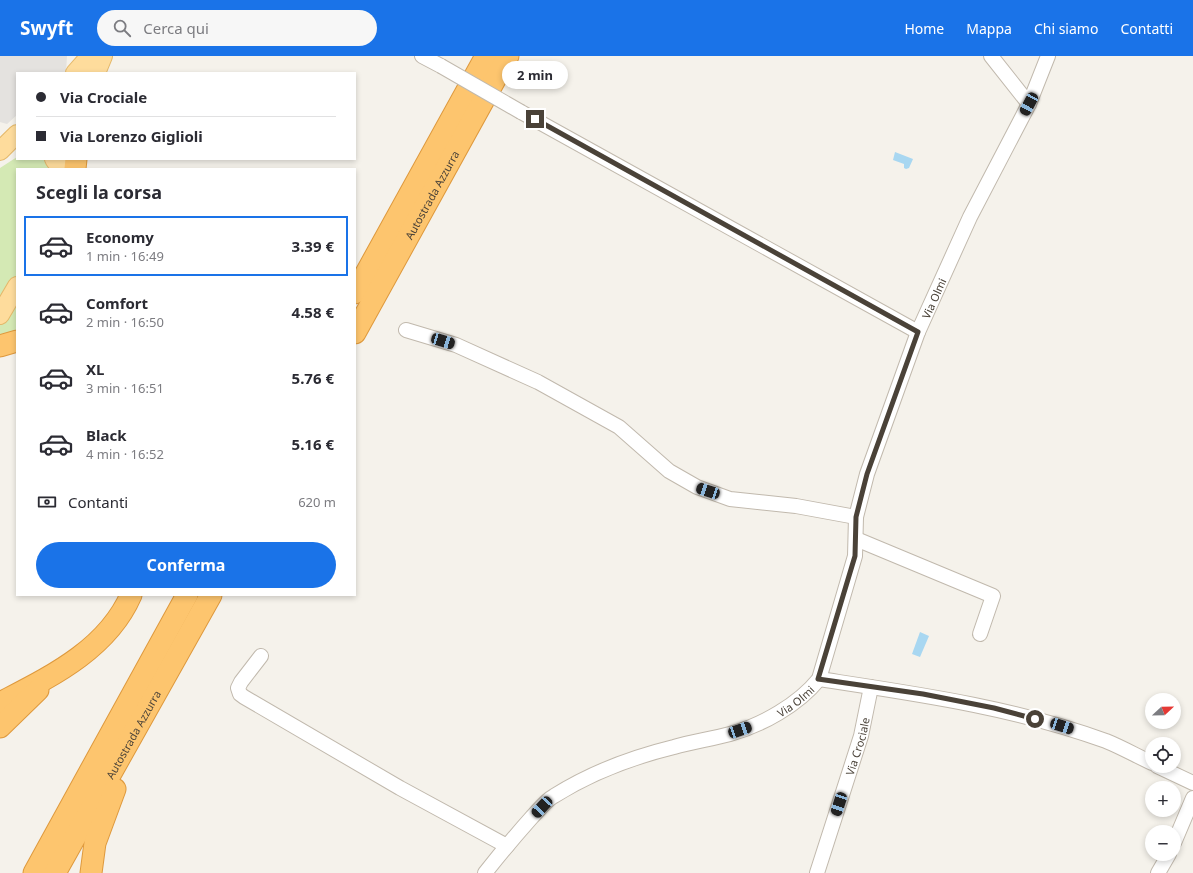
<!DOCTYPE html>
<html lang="it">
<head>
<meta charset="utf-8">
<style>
  :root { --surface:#fff; --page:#f7f7f7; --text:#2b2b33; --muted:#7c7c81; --line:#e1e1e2; --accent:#1a73e8 }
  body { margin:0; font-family:"Noto Sans",sans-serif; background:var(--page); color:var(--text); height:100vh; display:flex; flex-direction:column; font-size:15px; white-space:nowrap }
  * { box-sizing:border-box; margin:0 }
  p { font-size:13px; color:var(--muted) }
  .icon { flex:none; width:22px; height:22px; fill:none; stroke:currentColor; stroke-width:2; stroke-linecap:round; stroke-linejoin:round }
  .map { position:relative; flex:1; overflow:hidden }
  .drawer { position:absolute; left:16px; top:112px; width:340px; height:428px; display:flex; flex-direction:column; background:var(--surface); border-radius:0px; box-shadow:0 2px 6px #0003 }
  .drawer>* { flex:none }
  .banner { position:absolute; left:16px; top:16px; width:340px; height:88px; border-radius:0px; box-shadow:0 2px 6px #0003; display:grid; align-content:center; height:88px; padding:0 20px; background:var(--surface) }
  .needle { width:26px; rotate:68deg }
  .buttons { position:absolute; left:1145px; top:637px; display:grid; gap:8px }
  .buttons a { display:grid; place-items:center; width:36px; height:36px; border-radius:50%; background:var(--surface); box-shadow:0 2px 6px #0003; font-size:20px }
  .end { position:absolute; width:18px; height:18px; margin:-9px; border:5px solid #4a4238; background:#fff; box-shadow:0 0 0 2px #fff }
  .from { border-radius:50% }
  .bubble { position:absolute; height:28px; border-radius:14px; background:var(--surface); box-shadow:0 2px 6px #0003; font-size:13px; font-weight:700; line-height:28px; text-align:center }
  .car { position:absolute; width:12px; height:24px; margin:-12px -6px; border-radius:5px; box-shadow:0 0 3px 1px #0007; background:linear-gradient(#222 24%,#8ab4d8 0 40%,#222 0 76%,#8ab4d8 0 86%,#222 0) }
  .banner b { display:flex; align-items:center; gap:14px; height:38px; font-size:15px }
  .banner b+b { border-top:1px solid var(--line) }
  .banner i { width:10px; height:10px; background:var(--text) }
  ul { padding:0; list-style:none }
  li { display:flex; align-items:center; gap:12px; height:60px; margin:0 8px 6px; padding:0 12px; border:2px solid transparent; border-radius:0px }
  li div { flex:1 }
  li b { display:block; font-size:15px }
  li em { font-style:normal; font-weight:700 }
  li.current { border-color:var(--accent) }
  li>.icon { width:36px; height:36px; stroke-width:1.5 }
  h2 { padding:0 20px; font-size:18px; line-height:48px }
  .pay { display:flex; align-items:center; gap:10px; height:44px; padding:0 20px; font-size:15px }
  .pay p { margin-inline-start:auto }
  .action { display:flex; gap:8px; margin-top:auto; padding:8px 20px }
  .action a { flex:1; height:46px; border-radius:24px; background:var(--accent); color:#fff; font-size:16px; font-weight:700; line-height:46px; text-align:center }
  header { display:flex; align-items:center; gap:24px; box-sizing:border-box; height:56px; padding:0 20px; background:var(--accent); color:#fff }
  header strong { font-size:19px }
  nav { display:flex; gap:22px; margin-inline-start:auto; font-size:14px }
  .search { width:280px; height:36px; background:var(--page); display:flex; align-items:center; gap:10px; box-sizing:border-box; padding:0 14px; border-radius:22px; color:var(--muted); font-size:15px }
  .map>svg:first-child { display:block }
  .green { fill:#d4e9b4 }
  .parking { fill:#e4e2df }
  .water { fill:#a8d7f1 }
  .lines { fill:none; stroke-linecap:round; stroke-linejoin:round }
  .minor-casing { stroke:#c1b9ad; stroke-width:16 }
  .major-casing { stroke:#e4b86a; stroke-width:20 }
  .highway-casing { stroke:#de993d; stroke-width:23 }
  .minor { stroke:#fff; stroke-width:14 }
  .major { stroke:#fedc9c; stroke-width:18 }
  .highway { stroke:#fdc56e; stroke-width:21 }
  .minor-bridge-casing { stroke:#c1b9ad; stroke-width:16; stroke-linecap:butt }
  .minor-bridge { stroke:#fff; stroke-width:14 }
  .route { stroke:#4a4238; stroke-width:5 }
  .labels { text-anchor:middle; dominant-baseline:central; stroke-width:4; stroke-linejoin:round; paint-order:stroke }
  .street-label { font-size:11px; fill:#4a4238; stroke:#fff }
</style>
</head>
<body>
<header>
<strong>Swyft</strong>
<div class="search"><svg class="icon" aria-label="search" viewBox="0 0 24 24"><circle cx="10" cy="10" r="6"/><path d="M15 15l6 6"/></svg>Cerca qui</div>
<nav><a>Home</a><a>Mappa</a><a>Chi siamo</a><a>Contatti</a></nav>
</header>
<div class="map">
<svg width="1193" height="817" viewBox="0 0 1193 817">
  <rect width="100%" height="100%" fill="#f5f2eb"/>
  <g class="green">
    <polygon points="17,101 17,103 48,103 55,113 17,113 17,220 0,249 0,112"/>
    <polygon points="17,235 17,282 0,286 0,263"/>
  </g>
  <polygon class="parking" points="0,0 67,0 66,17 17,17 17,59 7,68 0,66"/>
  <g class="water">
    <polygon points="895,96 913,103 909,112 906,113 904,112 904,108 893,104"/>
    <polygon points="920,576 929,580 920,601 912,598"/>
  </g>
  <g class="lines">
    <defs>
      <g id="minor">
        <polyline points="422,0 441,10"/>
        <polyline points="991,0 1029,48"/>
        <polyline points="521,56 918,276"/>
        <polyline points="406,274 456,289 538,326 619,371 669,415 697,431 730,443 796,450 856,461"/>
        <polyline points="856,483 993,540 980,578"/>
        <polyline points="261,600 241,626 238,632 240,638 244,641 400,732 507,790"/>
        <path d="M819,623C917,638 1012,651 1106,685C1121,691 1137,700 1152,707"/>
        <polyline points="1157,710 1193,727"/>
        <polyline points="1174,787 1193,742"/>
        <path id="s1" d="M485,817C500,798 516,779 532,761C539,754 545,745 554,740C589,718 633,701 674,691C692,686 711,683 730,678C762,669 798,649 819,623L855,500L856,461L867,418L918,276L970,161L1029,48L1048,0"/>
        <path id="s2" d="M817,817L861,680L871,631"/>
        <polyline points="1158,817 1169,798"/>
      </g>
      <g id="major">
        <polyline points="75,17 90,0"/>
        <polyline points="96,17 103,0"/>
        <polyline points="0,95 17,78"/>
        <polyline points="54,103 61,113"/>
        <polyline points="0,259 17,230"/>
      </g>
      <g id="highway">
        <polyline points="75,113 76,103"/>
        <polyline points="355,237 486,0"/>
        <path id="s3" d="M355,277L508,0"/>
        <polyline points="0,290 17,285"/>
        <path d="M0,647C50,621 107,594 131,539"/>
        <polyline points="0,671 38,634"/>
        <polyline points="34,817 187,539"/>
        <path id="s4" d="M55,817L211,539"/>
        <polyline points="91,817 95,787 115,733"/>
      </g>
    </defs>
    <use href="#minor" class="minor-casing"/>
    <use href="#major" class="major-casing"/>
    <use href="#highway" class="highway-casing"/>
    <use href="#minor" class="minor"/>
    <use href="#major" class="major"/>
    <use href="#highway" class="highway"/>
    <defs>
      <polyline id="minor-bridge" points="441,10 521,56"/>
    </defs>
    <use href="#minor-bridge" class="minor-bridge-casing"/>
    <use href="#minor-bridge" class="minor-bridge"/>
  </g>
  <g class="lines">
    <polyline class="route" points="535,63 918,276 867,418 856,461 855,500 818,623 923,638 994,652 1035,663"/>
  </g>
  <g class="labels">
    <g class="street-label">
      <text stroke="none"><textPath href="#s3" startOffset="158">Autostrada Azzurra</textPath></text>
      <text stroke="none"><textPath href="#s1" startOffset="797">Via Olmi</textPath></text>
      <text stroke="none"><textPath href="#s1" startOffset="365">Via Olmi</textPath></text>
      <text stroke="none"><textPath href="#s4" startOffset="159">Autostrada Azzurra</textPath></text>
      <text stroke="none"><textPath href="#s2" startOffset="133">Via Crociale</textPath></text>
    </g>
  </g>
</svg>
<div class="buttons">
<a><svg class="needle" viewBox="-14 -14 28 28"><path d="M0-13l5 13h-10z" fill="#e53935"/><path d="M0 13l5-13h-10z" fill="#7c7c81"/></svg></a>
<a><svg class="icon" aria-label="locate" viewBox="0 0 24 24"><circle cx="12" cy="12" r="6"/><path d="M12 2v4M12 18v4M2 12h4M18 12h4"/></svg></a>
<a>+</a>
<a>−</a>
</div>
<i class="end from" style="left:1035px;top:663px"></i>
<i class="end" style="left:535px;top:63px"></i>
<div class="bubble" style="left:502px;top:5px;width:66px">2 min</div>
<i class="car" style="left:1029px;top:48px;rotate:208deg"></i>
<i class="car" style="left:443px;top:285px;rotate:107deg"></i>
<i class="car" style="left:708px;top:435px;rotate:288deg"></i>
<i class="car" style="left:1062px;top:670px;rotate:108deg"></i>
<i class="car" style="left:740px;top:674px;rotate:71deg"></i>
<i class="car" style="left:839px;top:748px;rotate:198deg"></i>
<i class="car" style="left:542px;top:751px;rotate:223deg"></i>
<div class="banner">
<b><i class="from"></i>Via Crociale</b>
<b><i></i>Via Lorenzo Giglioli</b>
</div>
<section class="drawer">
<h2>Scegli la corsa</h2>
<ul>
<li class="current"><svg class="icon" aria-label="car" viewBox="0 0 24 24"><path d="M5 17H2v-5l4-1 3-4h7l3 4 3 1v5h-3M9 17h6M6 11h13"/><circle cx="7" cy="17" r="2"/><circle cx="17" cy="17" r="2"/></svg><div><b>Economy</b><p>1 min · 16:49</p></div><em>3.39 €</em></li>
<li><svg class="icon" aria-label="car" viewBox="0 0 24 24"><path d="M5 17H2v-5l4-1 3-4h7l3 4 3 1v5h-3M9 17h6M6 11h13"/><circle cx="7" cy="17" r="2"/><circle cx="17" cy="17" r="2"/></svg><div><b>Comfort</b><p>2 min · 16:50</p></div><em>4.58 €</em></li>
<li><svg class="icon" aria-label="car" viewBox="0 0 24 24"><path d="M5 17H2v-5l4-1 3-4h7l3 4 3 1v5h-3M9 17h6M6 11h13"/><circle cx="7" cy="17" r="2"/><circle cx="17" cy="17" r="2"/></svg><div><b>XL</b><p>3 min · 16:51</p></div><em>5.76 €</em></li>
<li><svg class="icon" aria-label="car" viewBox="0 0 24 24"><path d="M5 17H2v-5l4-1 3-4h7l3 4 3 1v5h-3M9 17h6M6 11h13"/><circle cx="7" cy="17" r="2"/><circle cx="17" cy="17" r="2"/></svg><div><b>Black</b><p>4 min · 16:52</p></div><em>5.16 €</em></li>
</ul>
<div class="pay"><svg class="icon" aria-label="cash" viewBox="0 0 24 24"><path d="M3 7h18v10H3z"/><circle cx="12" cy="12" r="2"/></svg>Contanti<p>620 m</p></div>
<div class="action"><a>Conferma</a></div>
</section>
</div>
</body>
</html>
